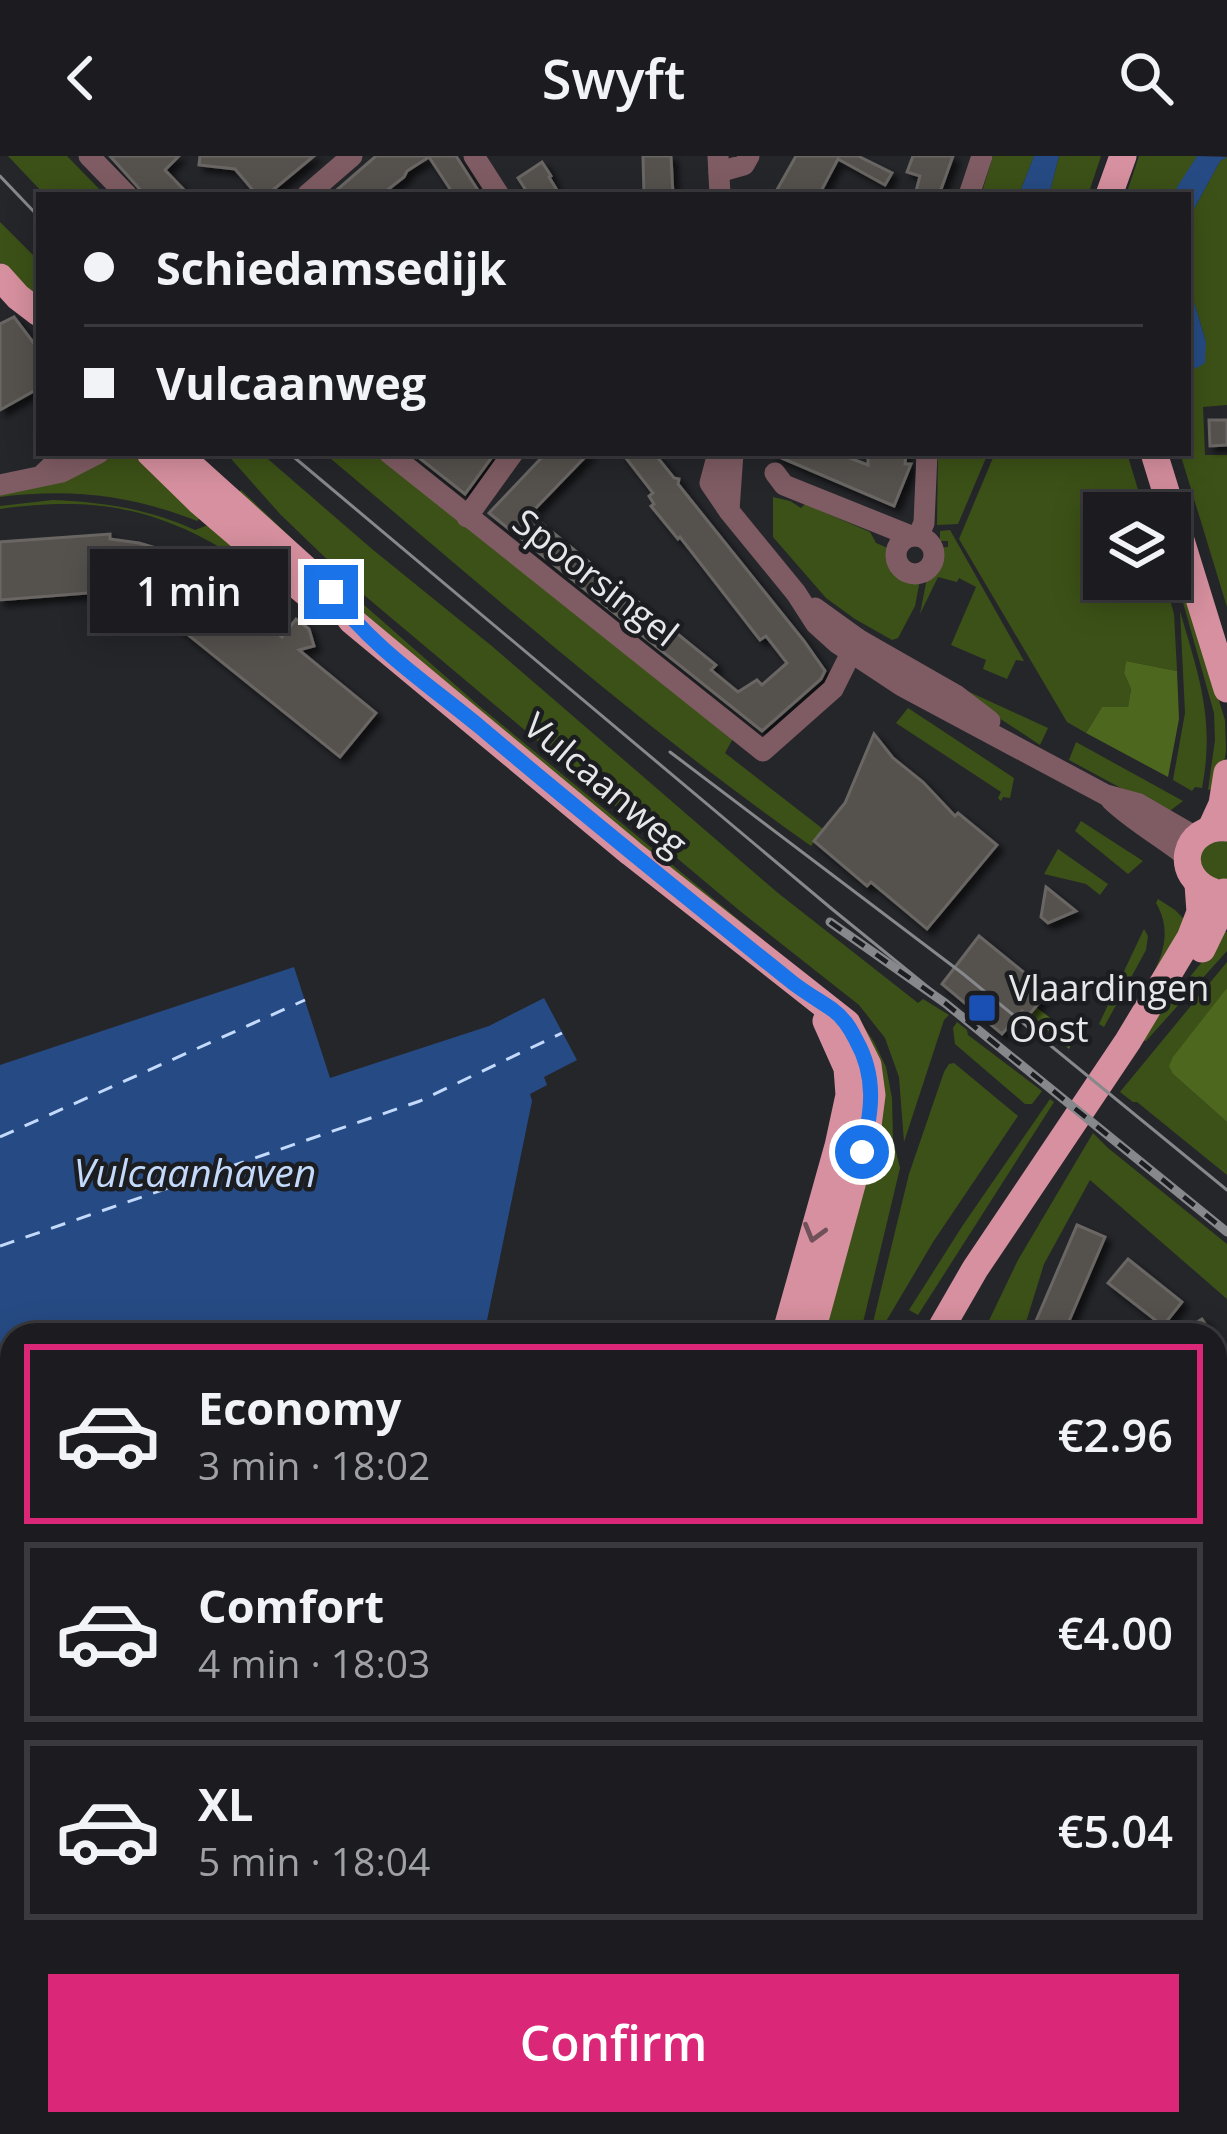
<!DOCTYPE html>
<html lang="en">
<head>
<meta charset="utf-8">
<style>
  :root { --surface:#1c1c20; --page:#252529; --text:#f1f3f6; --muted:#a0a1a5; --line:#3a3a3e; --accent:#db2777 }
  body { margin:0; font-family:"Open Sans",sans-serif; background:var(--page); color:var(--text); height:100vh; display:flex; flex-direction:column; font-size:45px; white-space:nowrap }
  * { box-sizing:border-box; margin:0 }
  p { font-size:39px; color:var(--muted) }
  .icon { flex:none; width:66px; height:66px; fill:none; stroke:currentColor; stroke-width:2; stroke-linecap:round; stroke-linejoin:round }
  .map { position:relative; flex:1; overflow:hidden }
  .side { position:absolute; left:0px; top:1167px; width:1227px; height:813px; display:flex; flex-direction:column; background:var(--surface); border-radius:36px 36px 0 0; box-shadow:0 6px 30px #0003,0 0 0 3px var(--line) }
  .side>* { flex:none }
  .guide { position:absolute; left:36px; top:36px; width:1155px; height:264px; border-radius:0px; box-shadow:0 6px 30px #0003,0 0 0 3px var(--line); display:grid; align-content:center; height:264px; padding:0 48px; background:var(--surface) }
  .controls { position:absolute; left:1083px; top:336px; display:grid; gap:24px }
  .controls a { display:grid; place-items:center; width:108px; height:108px; border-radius:0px; background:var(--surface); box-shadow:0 6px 30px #0003,0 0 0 3px var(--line); font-size:60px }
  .end { position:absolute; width:54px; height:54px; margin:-27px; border:15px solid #1a73e8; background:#fff; box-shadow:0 0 0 6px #fff }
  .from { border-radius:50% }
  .bubble { position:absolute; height:84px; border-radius:0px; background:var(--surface); box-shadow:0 6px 30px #0003,0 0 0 3px var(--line); font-size:39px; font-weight:600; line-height:84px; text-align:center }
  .guide b { display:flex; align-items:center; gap:42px; height:114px; font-size:45px }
  .guide b+b { border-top:3px solid var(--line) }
  .guide i { width:30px; height:30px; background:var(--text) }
  ul { padding:21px 0 0; list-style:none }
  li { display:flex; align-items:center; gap:36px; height:180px; margin:0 24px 18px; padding:0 24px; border:6px solid var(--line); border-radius:0px }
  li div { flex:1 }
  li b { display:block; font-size:45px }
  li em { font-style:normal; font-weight:600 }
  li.active { border-color:var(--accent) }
  li>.icon { width:108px; height:108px; stroke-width:1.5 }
  .primary-button { display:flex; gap:24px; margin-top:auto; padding:24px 48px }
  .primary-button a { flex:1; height:138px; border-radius:0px; background:var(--accent); color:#fff; font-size:48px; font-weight:600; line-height:138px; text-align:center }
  header { display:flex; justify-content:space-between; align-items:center; height:156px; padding:0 48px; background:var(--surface); font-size:54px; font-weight:600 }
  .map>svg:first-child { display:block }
  .green { fill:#3c5117 }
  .forest { fill:#4d671e }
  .water { fill:#264b84 }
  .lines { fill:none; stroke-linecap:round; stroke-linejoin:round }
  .ferry { stroke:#c4dafd; stroke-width:3; stroke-dasharray:15 12; stroke-linecap:butt }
  .building { fill:#54514e; stroke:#696663; stroke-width:3; filter:url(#shadow) }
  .minor { stroke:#7f5c63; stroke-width:21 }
  .major { stroke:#d7909f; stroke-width:27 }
  .highway { stroke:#faa4b6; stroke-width:33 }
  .tram { stroke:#87888b; stroke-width:3 }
  .rail-casing { stroke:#87888b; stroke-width:9 }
  .rail { stroke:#1c1d20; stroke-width:4.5; stroke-dasharray:14; stroke-linecap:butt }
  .oneway { stroke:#705159 }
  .route { stroke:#1a73e8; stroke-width:15 }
  .transit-dot { fill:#1a4fb4; stroke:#1c1d20; stroke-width:4.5 }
  .labels { text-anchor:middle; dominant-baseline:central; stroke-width:9; stroke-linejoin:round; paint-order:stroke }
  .street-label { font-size:36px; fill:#e7e7ea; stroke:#1c1d20 }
  .poi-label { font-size:36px; fill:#e7e7ea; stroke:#1c1d20; text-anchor:start }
  .water-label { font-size:39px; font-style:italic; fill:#c4dafd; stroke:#1c1d20 }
</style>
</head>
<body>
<header><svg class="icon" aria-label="back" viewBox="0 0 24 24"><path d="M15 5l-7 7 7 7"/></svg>Swyft<svg class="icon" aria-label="search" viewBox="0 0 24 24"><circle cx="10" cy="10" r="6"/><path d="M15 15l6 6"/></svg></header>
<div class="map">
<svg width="1227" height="1978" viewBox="0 0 1227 1978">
  <defs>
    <filter id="shadow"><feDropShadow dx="5.5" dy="5.5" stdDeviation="3" flood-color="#0009"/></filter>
  </defs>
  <rect width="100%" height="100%" fill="#25262a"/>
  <g class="green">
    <polygon points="8,0 67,0 105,39 45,39"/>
    <polygon points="993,0 1034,0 1019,39 981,39"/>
    <polygon points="1059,0 1101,0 1088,39 1049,39"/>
    <polygon points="1139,0 1197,0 1174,39 1126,39"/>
    <polygon points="1227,1 1227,249 1203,251 1205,299 1227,299 1227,451 1180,297 1188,297 1188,188 1191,207 1206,186 1188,126 1188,64 1220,5"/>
    <polygon points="0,66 39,105 39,146 0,106"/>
    <polygon points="226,297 261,297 372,393 493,491 778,737 918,847 923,843 949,859 944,864 904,986 899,921 885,882 859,849 740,755 364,439 280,358"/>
    <path d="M324,297H376L735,579L725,597L823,673L811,690C640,570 484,431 324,297Z"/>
    <polygon points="938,297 988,297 958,368 937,369"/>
    <polygon points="995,297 1127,297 1145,357 1104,357 1104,423 1164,423 1174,458 1177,515 1126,505 1124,517 1131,533 1128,552 1102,551 1086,577 1067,566 959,383"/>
    <path d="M122,299L147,306L204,357L197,365C131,339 70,332 0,341V338L85,315L112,301Z"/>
    <polygon points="241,334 330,419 478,549 858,862 874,886 886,911 892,942 893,984 900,1012 860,1179 818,1179 872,909 645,698 326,425 238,336"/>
    <path d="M773,341L790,345L801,352L805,348L870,376L876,387L890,393C892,413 899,423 920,424L915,450L898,482L892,484L855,463L826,442L773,381Z"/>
    <path d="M53,344C103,346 149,353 195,374L208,369L271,424C178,359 114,337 0,353V350Z"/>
    <polygon points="950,374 1024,505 1016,504 1007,523 983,513 986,504 951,489 976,431 959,422 957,426 938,421 920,458 927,422 937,408 937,392 948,391 948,385 940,385 940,375"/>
    <polygon points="1170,388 1225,564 1226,594 1221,630 1208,634 1215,584 1214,557 1170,400"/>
    <path d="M1180,455C1199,521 1215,563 1202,632L1195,631L1192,635L1173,624L1185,557Z"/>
    <polygon points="957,534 965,534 1048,572 1040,589"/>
    <polygon points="908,552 1014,622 1010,642 1003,641 1001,645 998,642 1001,636 896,567"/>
    <polygon points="1076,586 1183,645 1167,657 1069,604"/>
    <polygon points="1081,665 1143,705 1128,718 1075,675"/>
    <polygon points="1227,684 1227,724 1211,723 1199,706 1201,696 1206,688"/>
    <polygon points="1058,693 1108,728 1100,739 1086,728 1044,718"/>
    <path d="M1158,743L1175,754L1190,769L1126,865C1146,827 1181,789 1156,747Z"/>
    <polygon points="1144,773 1148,780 1146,794 1104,871 1099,868"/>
    <polygon points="1222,776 1227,776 1227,795 1146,885 1138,884 1202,806"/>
    <polygon points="1227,806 1227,832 1173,918 1227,966 1227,1019 1137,946 1133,946 1120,936"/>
    <polygon points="957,866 967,874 968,879 1042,935 1032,948 1025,948 955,888 953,872"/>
    <polygon points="954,907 1018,960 933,1086 878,1179 870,1179 909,1018 944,916 949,908"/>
    <polygon points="1050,943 1054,946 918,1159 909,1154 963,1069"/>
    <polygon points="1093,977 1108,992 1227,1088 1227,1143 1090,1024 1044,1108 1022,1179 982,1179 1018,1104"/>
    <polygon points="1016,1968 1111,1968 1118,1978 1027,1978"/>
  </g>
  <g class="forest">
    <polygon points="1126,505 1177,515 1179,563 1168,621 1086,577 1102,551 1128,551 1131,533 1124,517"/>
    <polygon points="1227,832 1227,966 1173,918 1169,910 1173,901"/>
    <polygon points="1036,851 1075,881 1069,893 1030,858"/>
  </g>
  <g class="water">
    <polygon points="1034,0 1059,0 1049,39 1019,39"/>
    <polygon points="1197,0 1227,1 1220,5 1188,64 1188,39 1174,39 1177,31"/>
    <path d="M1188,126L1206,186L1205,207L1195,213C1184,187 1188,155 1188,126Z"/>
    <polygon points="294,811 330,922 489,870 544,842 577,904 544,921 547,929 530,938 532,945 484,1179 12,1179 12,1385 0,1389 0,909"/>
  </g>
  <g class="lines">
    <g class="ferry">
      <polyline points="0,981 305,844"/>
      <polyline points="0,1090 420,945 562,877"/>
    </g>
  </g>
  <g class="building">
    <polygon points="110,0 179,0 165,14 189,39 145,39"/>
    <polygon points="200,0 314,0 267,39 257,39 235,13 199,9"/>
    <polygon points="376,0 456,0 481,39 454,39 429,1 407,15 404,21 381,39 331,39"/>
    <polygon points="643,0 671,0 673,39 644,39"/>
    <polygon points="796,0 858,0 892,17 885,29 838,3 819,39 774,39"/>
    <polygon points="913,0 953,0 939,39 915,39 920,20 907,16"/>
    <polygon points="542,6 551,20 549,21 560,39 529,39 518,22"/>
    <polygon points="14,161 39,194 39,232 0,254 0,168"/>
    <polygon points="1209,264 1227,264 1227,289 1210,290"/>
    <polygon points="413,297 495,297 465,338"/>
    <polygon points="546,297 589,297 530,358 716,509 711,514 738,536 757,524 762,529 787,507 766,480 760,484 680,381 678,383 651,350 654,348 649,340 653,337 622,297 654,297 674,322 679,323 678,328 804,485 825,515 821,523 762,575 489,357"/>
    <polygon points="770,297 837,297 868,309 868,297 906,297 905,308 911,308 894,350"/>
    <polygon points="110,378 110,383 139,387 163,394 150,440 182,400 282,481 296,463 309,473 314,490 299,494 376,557 340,601 146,445 148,443 126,436 113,435 0,444 0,386"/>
    <polygon points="874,578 893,602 923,626 955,660 958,657 997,689 927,773 871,726 867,730 814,685 845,647"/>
    <polygon points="1046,731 1076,755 1048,767 1041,761"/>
    <polygon points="979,780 1048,836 1028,860 1022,855 1002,878 942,828"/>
    <polygon points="1077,1069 1105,1081 1063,1179 1030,1179"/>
    <polygon points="1128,1103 1182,1146 1163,1170 1108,1127"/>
    <polygon points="1202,1163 1212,1179 1176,1179"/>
    <polygon points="1217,1907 1227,1907 1227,1953 1218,1953 1215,1945"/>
  </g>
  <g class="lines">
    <g class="minor">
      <polyline points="89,0 127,39"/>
      <polyline points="474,0 499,39"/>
      <polyline points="718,0 720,39"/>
      <polyline points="719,16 744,9 749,0"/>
      <polyline points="307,39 352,0"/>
      <polyline points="969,39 982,0"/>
      <polyline points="389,297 763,595 833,533 858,483"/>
      <polyline points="718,297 710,327 729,355 796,437 816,468 837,487 902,530 1106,639 1139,648 1196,681"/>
      <polyline points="775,317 784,329 911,380"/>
      <polyline points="43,318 65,297"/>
      <polyline points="0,329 62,316 99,297"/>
      <polyline points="729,354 733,297"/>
      <polyline points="467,361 513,297"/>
      <polyline points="918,380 924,367 927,297"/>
      <circle cx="915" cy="399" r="19"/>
      <polyline points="815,452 858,483 956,539 990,565"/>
      <path d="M1111,644C1134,666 1162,681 1187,701"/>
      <polyline points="1215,1242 1218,1240 1227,1247"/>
      <polyline points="1215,1658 1227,1654"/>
      <polyline points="0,1770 12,1766"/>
      <polyline points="536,1968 537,1978"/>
      <polyline points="1211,1968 1227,1968"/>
    </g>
    <g class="major">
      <polyline points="1109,39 1123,0"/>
      <polyline points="0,121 18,141 39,157"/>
      <polyline points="150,297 200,346 325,453"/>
      <polyline points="177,297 331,436 351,464 631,697 847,867 868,909 872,939 868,970 811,1179"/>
      <polyline points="1154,297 1227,533"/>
      <polyline points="1211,672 1222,648 1227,617"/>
      <path d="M1214,736C1172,721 1182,669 1227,672"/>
      <polyline points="1202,793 1218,760 1224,736"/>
      <polyline points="785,1179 838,990 849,939 847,912 826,865"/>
      <polyline points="937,1179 975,1113 1128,885 1190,782 1200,756 1198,728"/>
      <polyline points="622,1968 623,1978"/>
      <polyline points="662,1978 662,1968"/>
    </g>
    <g class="highway">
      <polyline points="870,1968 906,1972 926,1978"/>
      <polyline points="997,1968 1009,1978"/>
    </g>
    <g class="tram">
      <polyline points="0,20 39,61"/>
      <polyline points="289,297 832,753 1227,1074"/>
      <polyline points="670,596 962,817 1227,1034"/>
    </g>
    <defs>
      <polyline id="rail" points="830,766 945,847 1227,1076"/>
    </defs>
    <use href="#rail" class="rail-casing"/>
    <use href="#rail" class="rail"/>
  </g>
  <defs><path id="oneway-chevron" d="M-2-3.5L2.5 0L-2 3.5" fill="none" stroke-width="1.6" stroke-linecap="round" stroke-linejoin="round" transform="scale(3)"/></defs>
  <use class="oneway" href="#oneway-chevron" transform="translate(814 1077) rotate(106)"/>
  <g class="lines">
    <path class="route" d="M331,436C370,490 429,529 480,571C583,658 688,743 793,827C806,837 820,845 833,854C844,862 850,872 856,884C877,921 872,956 862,996"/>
  </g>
  <rect class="transit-dot" x="967" y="837" width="30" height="30" rx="6"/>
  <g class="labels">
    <g class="street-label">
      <text transform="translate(596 421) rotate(38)">Spoorsingel</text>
      <text transform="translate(606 628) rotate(40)">Vulcaanweg</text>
    </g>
    <g class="poi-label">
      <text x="1009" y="831">Vlaardingen<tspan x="1009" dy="41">Oost</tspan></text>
    </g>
    <g class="water-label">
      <text x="195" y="1015">Vulcaanhaven</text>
    </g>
  </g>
</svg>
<div class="controls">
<a><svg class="icon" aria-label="layers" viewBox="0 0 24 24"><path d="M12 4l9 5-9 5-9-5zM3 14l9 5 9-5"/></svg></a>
</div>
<i class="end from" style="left:862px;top:996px"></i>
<i class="end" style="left:331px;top:436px"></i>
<div class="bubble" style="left:90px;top:393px;width:198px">1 min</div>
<div class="guide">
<b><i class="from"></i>Schiedamsedijk</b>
<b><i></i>Vulcaanweg</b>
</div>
<section class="side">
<ul>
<li class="active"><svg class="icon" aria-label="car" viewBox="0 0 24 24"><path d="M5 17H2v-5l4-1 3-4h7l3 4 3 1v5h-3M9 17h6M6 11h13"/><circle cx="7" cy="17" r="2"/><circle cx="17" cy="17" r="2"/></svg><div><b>Economy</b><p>3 min · 18:02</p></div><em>€2.96</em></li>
<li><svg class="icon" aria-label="car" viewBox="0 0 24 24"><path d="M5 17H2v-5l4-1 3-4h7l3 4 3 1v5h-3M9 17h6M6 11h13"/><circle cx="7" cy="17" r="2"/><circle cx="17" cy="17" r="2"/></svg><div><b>Comfort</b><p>4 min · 18:03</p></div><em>€4.00</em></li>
<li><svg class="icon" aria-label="car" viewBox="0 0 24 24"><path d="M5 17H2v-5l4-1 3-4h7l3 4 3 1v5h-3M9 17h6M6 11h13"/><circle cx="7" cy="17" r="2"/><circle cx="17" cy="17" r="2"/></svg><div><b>XL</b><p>5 min · 18:04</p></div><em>€5.04</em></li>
</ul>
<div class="primary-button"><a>Confirm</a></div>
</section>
</div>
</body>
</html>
